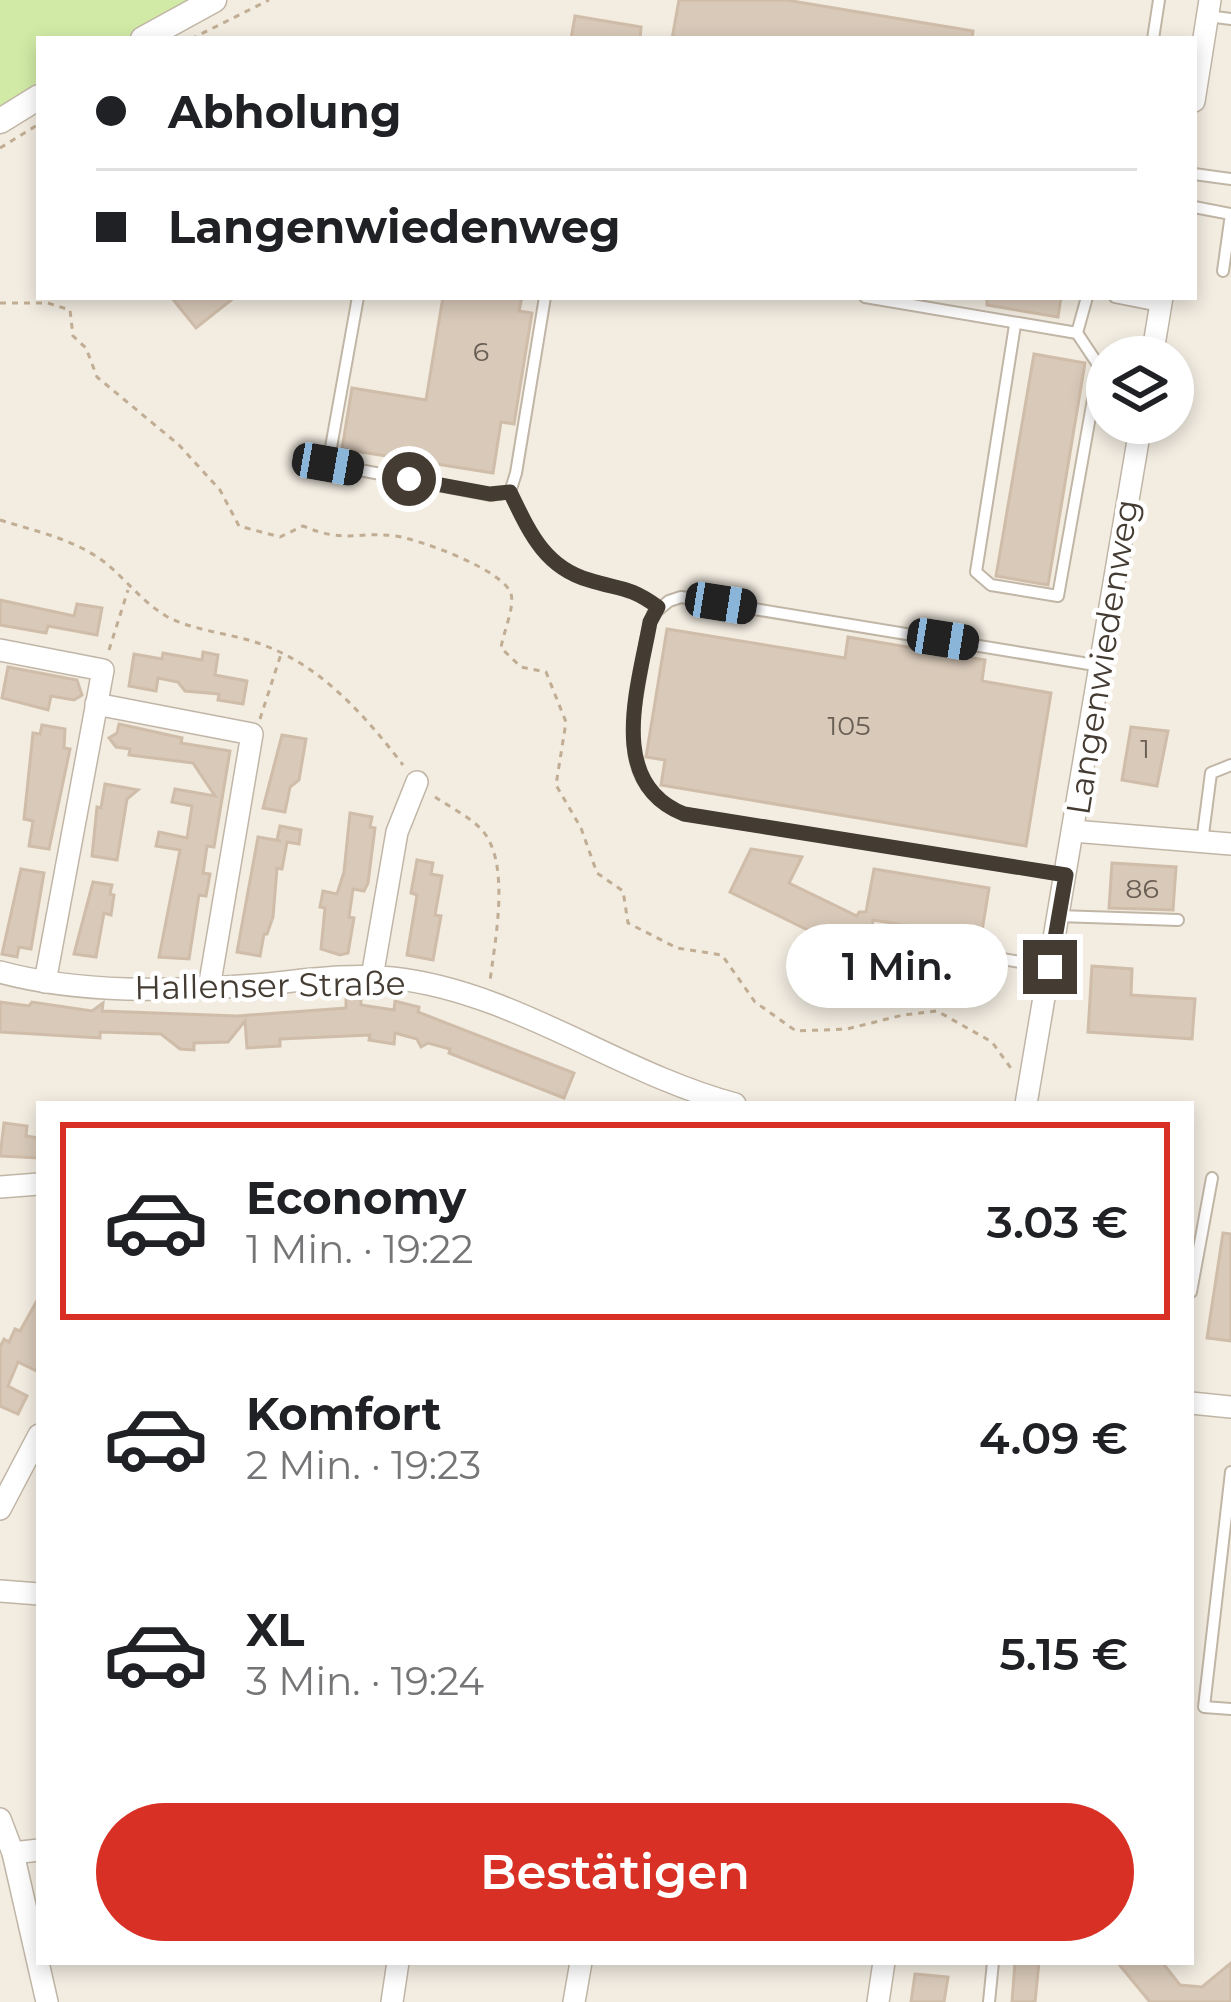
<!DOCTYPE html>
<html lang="de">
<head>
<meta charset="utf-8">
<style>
  :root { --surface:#fff; --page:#f6f6f6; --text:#202124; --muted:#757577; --line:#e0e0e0; --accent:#d93025 }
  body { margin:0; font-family:Montserrat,sans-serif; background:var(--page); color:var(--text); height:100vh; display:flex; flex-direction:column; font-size:45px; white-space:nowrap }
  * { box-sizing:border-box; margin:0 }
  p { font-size:39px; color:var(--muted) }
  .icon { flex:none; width:66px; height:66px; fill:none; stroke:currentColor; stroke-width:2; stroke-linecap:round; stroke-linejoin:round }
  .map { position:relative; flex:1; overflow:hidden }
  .drawer { position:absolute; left:36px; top:1101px; width:1158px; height:864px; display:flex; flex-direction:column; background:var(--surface); border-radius:0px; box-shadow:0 6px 18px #0003 }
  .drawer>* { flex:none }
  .guide { position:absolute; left:36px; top:36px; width:1161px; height:264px; border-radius:0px; box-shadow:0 6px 18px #0003; display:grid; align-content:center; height:264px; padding:0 60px; background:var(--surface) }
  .tools { position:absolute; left:1086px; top:336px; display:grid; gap:24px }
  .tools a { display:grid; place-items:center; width:108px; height:108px; border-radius:50%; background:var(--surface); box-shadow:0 6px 18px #0003; font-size:60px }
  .end { position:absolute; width:54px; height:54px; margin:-27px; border:15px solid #443b32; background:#fff; box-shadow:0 0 0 6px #fff }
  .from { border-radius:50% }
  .bubble { position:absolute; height:84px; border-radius:42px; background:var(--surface); box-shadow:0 6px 18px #0003; font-size:39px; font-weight:600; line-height:84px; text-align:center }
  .car { position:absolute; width:36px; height:72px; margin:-36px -18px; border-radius:15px; box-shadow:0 0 9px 3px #0007; background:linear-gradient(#222 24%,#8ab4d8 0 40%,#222 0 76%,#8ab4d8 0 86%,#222 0) }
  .guide b { display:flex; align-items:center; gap:42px; height:114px; font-size:45px }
  .guide b+b { border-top:3px solid var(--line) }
  .guide i { width:30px; height:30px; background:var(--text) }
  ul { padding:21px 0 0; list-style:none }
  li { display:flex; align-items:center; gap:36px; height:198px; margin:0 24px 18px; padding:0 36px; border:6px solid transparent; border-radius:0px }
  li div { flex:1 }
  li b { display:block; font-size:45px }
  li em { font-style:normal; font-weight:600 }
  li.selected { border-color:var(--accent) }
  li>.icon { width:108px; height:108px; stroke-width:1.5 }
  .primary-button { display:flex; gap:24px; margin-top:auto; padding:24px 60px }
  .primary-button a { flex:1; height:138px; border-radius:72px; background:var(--accent); color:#fff; font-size:48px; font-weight:600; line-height:138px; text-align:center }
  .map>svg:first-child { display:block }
  .green { fill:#d1eba6 }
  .building { fill:#d8c9b9; stroke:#d0bda9; stroke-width:3 }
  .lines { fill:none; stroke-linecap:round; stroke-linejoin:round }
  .service-casing { stroke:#c1b6a6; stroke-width:14 }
  .minor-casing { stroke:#c1b6a6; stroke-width:24 }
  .tertiary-casing { stroke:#c1b6a6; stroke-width:27 }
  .path { stroke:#c1ad93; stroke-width:3; stroke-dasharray:6 6; stroke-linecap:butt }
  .service { stroke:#fff; stroke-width:10 }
  .minor { stroke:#fff; stroke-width:21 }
  .tertiary { stroke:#fff; stroke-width:24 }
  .route { stroke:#443b32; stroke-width:15 }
  .labels { text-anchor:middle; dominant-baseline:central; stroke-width:9; stroke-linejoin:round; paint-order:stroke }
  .number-label { font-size:27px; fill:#695e54 }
  .street-label { font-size:33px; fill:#443b32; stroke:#fff }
</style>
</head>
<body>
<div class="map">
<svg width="1231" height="2002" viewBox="0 0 1231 2002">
  <rect width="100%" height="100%" fill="#f2ece1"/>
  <polygon class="green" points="0,0 195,0 125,39 39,39 39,88 0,111"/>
  <g class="building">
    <polygon points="679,0 786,0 973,31 972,39 672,39"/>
    <polygon points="575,16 641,27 640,39 571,39"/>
    <polygon points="171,297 235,297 196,328"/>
    <polygon points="443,297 522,297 519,311 532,313 514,424 501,422 493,473 342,449 352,388 426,400"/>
    <polygon points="987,297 1061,297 1058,317 987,305"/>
    <polygon points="1034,354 1085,363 1048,585 996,576"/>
    <polygon points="0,600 74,616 77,604 102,608 97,635 48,626 46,633 0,625"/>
    <polygon points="667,629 845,658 848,637 985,660 982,681 1051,693 1026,846 661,785 665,760 646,757"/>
    <polygon points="203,652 218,655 215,675 247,681 243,704 218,700 219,694 185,691 178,682 158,678 156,691 129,686 134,654 162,659 163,653 202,660"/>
    <polygon points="8,667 77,680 82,695 74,700 51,696 48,710 2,698"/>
    <polygon points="119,724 182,738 181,743 230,751 214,847 207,846 203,873 210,874 206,896 199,895 189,959 159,957 180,850 156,846 159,832 187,838 192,806 172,802 175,789 215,796 193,763 129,755 130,749 116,747 109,738 117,733"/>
    <polygon points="42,725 65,729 64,748 70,749 49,849 29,846 33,821 24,819 33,733 40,734"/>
    <polygon points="1131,727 1168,731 1157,786 1122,780"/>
    <polygon points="282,735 306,739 299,780 290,787 285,812 263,808"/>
    <polygon points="105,784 138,790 127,799 117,860 92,856 97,807 101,808"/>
    <polygon points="350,813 372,817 370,827 375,828 368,883 364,891 353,889 349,917 354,918 348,953 340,955 321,949 325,908 320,907 323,891 337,894 344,872"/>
    <polygon points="280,826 301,830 299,844 287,842 282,869 277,868 273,917 267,934 264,934 260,956 237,952 258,837 281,841 277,840"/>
    <polygon points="751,849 802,857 789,883 857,916 859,912 866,912 874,869 989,888 981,937 873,920 867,959 730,892"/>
    <polygon points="417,860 433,863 431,874 442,876 435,915 441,916 433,960 407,955 417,895 411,893"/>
    <polygon points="1112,863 1176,867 1173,910 1109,908"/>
    <polygon points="21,869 44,873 31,949 19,947 17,957 2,954"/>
    <polygon points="93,882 112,885 110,894 114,895 111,915 104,913 96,957 74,954"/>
    <polygon points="1092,966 1132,969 1131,995 1195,999 1192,1039 1088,1032"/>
    <polygon points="361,996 361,1005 394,1010 395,1001 419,1007 418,1012 574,1073 564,1098 449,1053 450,1049 428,1043 421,1047 417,1039 395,1033 394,1044 369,1040 370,1035 280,1039 280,1046 247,1048 245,1021 228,1042 194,1043 194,1050 180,1049 161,1034 100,1032 100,1038 0,1032 0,1002 29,1006 32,1002 92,1011 103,1003 102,1011 237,1016 346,1008 346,997"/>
    <polygon points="4,1123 27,1126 26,1136 39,1138 39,1158 0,1156"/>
    <polygon points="1223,1233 1231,1234 1231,1341 1207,1338"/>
    <polygon points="39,1297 39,1372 18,1362 8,1386 27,1396 18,1414 0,1406 0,1347 4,1339 9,1342 15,1329 20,1331"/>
    <polygon points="1015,1962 1039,1962 1035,2002 1012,2002"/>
    <polygon points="1117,1962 1162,1962 1180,1985 1202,1987 1231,1963 1231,2002 1150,2002"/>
    <polygon points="915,1974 948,1977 944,2002 911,2002"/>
  </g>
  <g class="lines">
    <defs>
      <g id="service">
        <polyline points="1208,16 1231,19"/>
        <polyline points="1153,39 1159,0"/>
        <polyline points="1194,174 1231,179"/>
        <polyline points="1194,207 1231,214 1223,271"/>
        <polyline points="358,297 328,464 491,495 510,492 516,473 545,297"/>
        <polyline points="865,297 1077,333 1087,297"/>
        <polyline points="1115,297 1160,306"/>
        <polyline points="1015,325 976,572 991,585 1058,596 1099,366 1077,333"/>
        <path d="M510,492C529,531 544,567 589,580C621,590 629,586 658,607"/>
        <polyline points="1202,842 1211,773 1231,765"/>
        <path d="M1066,875L684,814C619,788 631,727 641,671C644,652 646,632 653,614L669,601L681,597L1101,666"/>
        <polyline points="1058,916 1178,920"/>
        <polyline points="885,939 1050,967"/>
        <polyline points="1191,1292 1212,1178"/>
        <polyline points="1231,1472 1204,1707 1231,1709"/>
        <polyline points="989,2002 993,1962"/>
      </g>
      <g id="minor">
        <polyline points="1194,101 1210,0"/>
        <polyline points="1152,357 1162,297"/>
        <polyline points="0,650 103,670 45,982"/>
        <polyline points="96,704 252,734 209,988"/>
        <polyline points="1073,831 1231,844"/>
        <path d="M0,972C81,994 172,991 255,985C300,981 347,973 392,978C514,991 618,1073 735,1104"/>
        <polyline points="372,977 397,832 417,782"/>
        <polyline points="1026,1104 1141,423"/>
        <polyline points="0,1187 39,1184"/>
        <polyline points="1191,1403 1231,1407"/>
        <polyline points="0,1509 39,1435"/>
        <polyline points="0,1591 39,1594"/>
        <polyline points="0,1819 13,1853 47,2002"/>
        <polyline points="13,1853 39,1850"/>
        <polyline points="392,2002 398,1962"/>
        <polyline points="574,2002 581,1962"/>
        <polyline points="878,2002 884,1962"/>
      </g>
      <g id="tertiary">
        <polyline points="143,39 214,0"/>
        <polyline points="0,121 39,97"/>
      </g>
    </defs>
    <use href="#service" class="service-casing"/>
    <use href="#minor" class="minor-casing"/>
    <use href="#tertiary" class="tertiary-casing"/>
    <g class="path">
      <polyline points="191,39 269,0"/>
      <polyline points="0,148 39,124"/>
      <path d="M0,303H48L70,310L73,336L86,348L97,377L179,445L220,490L239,526L280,537L303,526C346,544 356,531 396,536C421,540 504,570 511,594C515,607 503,633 501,648L521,667L546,672L566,722L556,785L581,828L597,873L623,891L628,923L677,948L722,955L755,1002L796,1031L847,1029L903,1015L937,1011L992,1042L1013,1071"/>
      <path d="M0,520C35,531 73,539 103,561C125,578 141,601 166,616C191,630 227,633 255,642C319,663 363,713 403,765"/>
      <polyline points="109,650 128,590"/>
      <polyline points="260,719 281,654"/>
      <path d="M435,797C450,807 470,817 482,830C511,863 495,940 490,981"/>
    </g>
    <use href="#service" class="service"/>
    <use href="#minor" class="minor"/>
    <use href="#tertiary" class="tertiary"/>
  </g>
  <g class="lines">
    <path class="route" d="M409,479L490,494L510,492C529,531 544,567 589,580C621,590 629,586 658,607L650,622C639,685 605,783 684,814L1066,875L1050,967"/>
  </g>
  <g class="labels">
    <g class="number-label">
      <text x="481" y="351">6</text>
      <text x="849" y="725">105</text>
      <text x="1145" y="748">1</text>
      <text x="1142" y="888">86</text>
    </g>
    <g class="street-label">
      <text transform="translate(1102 657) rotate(-81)">Langenwiedenweg</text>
      <text transform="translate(270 985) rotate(-1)">Hallenser Straße</text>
    </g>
  </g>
</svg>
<div class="tools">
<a><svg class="icon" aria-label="layers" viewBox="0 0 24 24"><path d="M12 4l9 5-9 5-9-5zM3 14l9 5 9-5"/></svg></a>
</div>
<i class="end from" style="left:409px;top:479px"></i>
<i class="end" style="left:1050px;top:967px"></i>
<div class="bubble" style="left:786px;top:924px;width:222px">1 Min.</div>
<i class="car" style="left:328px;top:464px;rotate:100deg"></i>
<i class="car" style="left:721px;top:603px;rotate:99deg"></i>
<i class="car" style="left:943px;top:639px;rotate:99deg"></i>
<div class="guide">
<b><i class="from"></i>Abholung</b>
<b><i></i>Langenwiedenweg</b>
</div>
<section class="drawer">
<ul>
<li class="selected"><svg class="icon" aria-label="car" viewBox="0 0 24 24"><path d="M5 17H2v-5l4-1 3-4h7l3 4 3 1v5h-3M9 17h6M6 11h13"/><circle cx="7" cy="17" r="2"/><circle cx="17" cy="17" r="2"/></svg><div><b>Economy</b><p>1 Min. · 19:22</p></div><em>3.03 €</em></li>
<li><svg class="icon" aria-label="car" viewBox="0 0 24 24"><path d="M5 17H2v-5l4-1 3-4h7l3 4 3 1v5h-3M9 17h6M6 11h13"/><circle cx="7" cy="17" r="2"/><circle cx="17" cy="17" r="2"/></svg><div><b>Komfort</b><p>2 Min. · 19:23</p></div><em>4.09 €</em></li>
<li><svg class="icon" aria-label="car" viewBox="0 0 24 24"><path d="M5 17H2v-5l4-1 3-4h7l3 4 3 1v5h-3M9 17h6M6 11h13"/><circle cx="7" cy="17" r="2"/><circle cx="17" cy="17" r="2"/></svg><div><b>XL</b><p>3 Min. · 19:24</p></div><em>5.15 €</em></li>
</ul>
<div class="primary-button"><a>Bestätigen</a></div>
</section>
</div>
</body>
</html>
